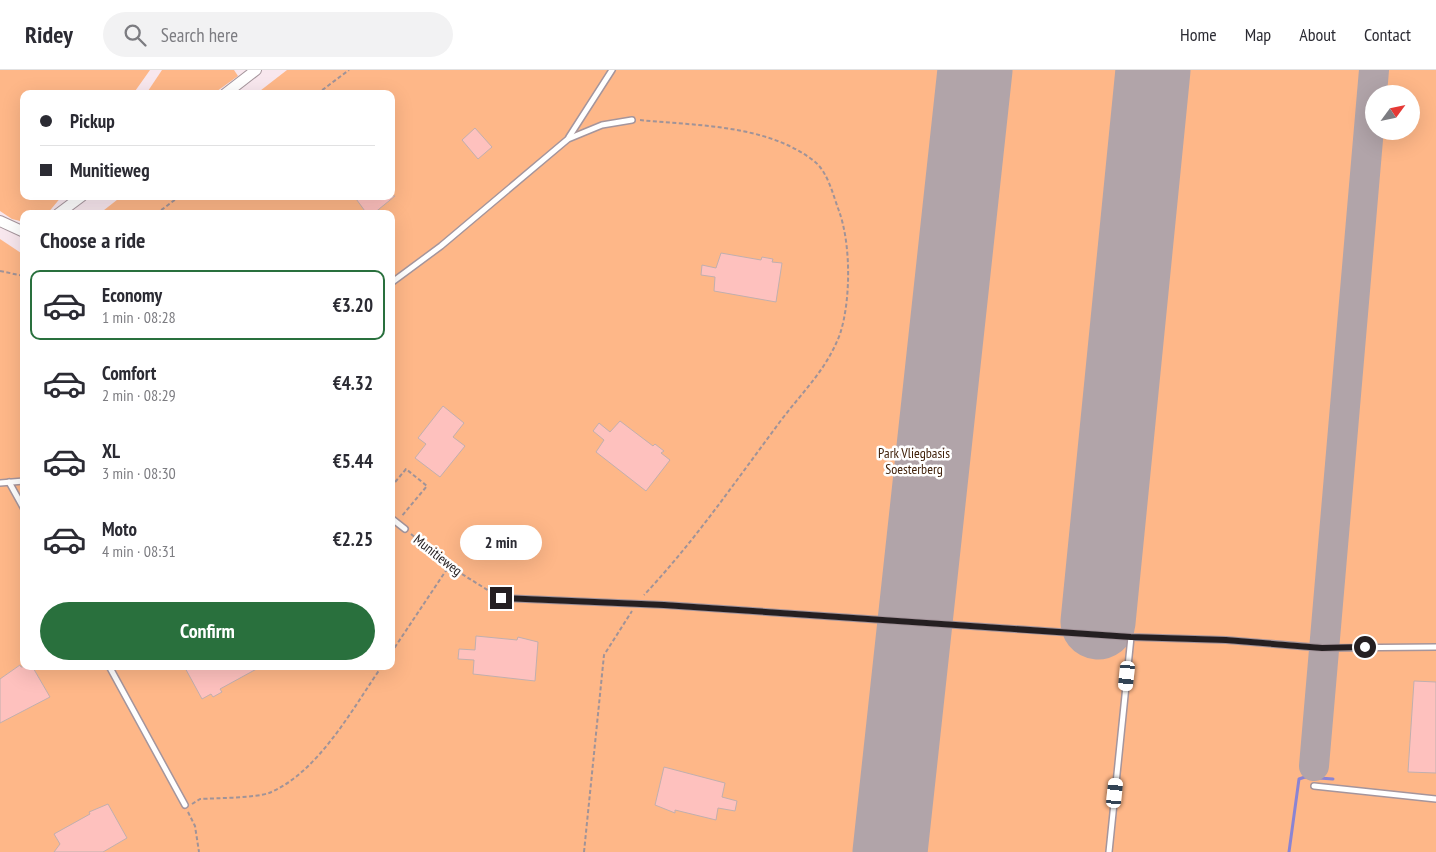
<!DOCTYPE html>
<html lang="en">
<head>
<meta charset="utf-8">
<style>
  :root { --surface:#fff; --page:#f2f2f3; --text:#2b2b33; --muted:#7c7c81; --line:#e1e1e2; --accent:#29703d }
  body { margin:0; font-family:"PT Sans Narrow",sans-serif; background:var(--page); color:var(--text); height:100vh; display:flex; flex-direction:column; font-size:19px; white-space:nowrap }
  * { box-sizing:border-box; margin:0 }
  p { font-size:16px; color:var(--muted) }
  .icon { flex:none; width:28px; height:28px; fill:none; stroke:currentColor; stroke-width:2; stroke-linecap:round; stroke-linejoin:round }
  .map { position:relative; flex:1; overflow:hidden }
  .drawer { position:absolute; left:20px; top:140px; width:375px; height:460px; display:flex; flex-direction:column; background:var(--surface); border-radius:10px; box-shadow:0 5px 20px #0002 }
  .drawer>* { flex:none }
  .hud { position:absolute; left:20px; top:20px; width:375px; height:110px; border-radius:10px; box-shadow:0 5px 20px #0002; display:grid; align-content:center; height:110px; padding:0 20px; background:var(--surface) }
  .needle { width:32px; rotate:57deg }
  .controls { position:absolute; left:1365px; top:15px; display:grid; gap:10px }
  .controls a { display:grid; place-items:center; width:55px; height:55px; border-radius:50%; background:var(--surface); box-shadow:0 5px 20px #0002; font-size:25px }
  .end { position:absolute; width:22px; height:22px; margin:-11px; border:6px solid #251f21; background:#fff; box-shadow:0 0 0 2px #fff }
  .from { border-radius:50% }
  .bubble { position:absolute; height:35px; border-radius:18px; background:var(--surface); box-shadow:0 5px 20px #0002; font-size:16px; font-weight:700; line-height:35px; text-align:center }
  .car { position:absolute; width:15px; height:30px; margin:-15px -8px; border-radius:6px; box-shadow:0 0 4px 1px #0007; background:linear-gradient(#fff 24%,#345 0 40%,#fff 0 76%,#345 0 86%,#fff 0) }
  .hud b { display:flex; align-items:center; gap:18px; height:48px; font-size:19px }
  .hud b+b { border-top:1px solid var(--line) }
  .hud i { width:12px; height:12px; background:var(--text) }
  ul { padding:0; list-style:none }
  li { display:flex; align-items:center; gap:15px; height:70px; margin:0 10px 8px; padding:0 10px; border:2px solid transparent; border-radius:10px }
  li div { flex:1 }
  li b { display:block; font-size:19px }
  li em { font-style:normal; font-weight:700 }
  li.selected { border-color:var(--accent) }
  li>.icon { width:45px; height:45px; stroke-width:1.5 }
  h2 { padding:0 20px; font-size:22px; line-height:60px }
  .button { display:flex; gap:10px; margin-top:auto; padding:10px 20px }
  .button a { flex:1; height:58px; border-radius:30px; background:var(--accent); color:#fff; font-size:20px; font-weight:700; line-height:58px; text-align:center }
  header { display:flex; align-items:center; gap:30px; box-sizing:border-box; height:70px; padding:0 25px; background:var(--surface); border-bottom:1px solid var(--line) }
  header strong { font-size:24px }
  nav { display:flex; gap:28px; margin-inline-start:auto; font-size:18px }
  .search { width:350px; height:45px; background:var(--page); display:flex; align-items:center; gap:12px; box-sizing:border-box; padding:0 18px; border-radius:28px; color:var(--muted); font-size:19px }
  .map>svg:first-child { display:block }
  .green { fill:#feb788; fill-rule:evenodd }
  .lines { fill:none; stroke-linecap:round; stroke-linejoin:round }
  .stream { stroke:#8b84d3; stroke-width:3 }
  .taxiway { stroke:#b1a4a9; stroke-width:30 }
  .runway { stroke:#b1a4a9; stroke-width:75 }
  .building { fill:#fec1be; stroke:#c1afae }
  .service-casing { stroke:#a5959c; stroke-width:8 }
  .minor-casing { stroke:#a5959c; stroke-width:12 }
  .path { stroke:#a09398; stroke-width:2; stroke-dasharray:4 2.5; stroke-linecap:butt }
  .service { stroke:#fff; stroke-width:5 }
  .minor { stroke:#fff; stroke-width:10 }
  .route { stroke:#251f21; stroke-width:6 }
  .labels { text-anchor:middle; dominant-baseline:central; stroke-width:5; stroke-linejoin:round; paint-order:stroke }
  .park-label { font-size:14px; fill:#42230c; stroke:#fff }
  .street-label { font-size:14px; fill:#251f21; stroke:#fff }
</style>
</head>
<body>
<header>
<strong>Ridey</strong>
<div class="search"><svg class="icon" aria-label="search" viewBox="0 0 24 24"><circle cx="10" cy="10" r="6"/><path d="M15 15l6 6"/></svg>Search here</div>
<nav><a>Home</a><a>Map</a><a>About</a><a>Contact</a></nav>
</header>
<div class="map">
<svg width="1436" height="782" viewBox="0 0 1436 782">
  <rect width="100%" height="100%" fill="#f8e7ee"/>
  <g class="green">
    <polygon points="0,0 150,0 133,24 24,24 24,126 62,126 47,144 24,144 24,152 12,149 0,141"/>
    <polygon points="162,0 234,0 238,6 213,24 146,24"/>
    <path d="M287,0H1436V782H0V169L24,185V596H391V144H99L122,126H391V24H256ZM1374,24H1411V61H1374Z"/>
  </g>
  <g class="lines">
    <polyline class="stream" points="1289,782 1299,709 1305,707 1333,709"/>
    <polyline class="taxiway" points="1314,696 1374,0"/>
    <g class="runway">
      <polyline points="1098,552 1153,0"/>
      <polyline points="890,782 975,0"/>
    </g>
  </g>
  <g class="building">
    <polygon points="475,58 492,77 478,89 462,70"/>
    <polygon points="354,126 395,126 373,144 367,144"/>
    <polygon points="721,183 761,190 762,187 773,189 772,192 782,193 776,232 714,221 715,207 701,205 702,195 716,198"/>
    <polygon points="443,336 464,353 453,367 465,376 440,407 415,388 426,374 418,368"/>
    <polygon points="620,351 653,376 655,374 664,381 661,383 670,390 646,421 596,382 604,370 593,361 599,353 610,362"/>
    <polygon points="476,566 517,570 518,567 538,572 535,611 473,604 474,590 458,589 459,579 475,580"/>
    <polygon points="20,595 21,597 32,596 50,627 0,653 0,609"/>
    <polygon points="184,596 262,596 220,619 222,622 213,627 211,624 202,629"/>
    <polygon points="1414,611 1436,612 1436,703 1408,702"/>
    <polygon points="664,697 725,713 722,727 737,731 735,741 718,738 716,750 675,740 675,743 655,735"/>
    <polygon points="108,734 127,768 103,782 54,782 60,774 54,764 90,744 89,742"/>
  </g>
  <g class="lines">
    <defs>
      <g id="service">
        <polyline points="569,67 612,0"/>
        <polyline points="391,213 441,176 568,69 602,55 632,50"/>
        <polyline points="9,412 24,439"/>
        <polyline points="0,413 24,411"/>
        <polyline points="391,448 405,459"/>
        <polyline points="501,528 665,535 1131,567 1226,570 1323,578 1436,577"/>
        <polyline points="109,596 185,735"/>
        <polyline points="1314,716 1436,729"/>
        <polyline points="1109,782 1131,567"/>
      </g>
      <g id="minor">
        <polyline points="225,24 256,0"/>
        <polyline points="58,144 82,126"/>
        <polyline points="0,151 24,162"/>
      </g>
    </defs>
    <use href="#service" class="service-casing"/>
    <use href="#minor" class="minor-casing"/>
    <g class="path">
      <polyline points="317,24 349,0"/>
      <path d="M640,50C697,56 766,54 814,91C828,102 833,125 839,141C851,174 851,230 840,264C826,301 802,322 779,353C735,412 694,472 644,525"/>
      <polyline points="156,144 180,126"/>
      <polyline points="0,201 24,206"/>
      <polyline points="391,417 406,399 427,416 401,447"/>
      <polyline points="411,464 449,496 494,524"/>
      <polyline points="391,583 449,496"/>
      <path d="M192,734L200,729C217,728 255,728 269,723C318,703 353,638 382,596"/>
      <polyline points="188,742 195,756 199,782"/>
      <polyline points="584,782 604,585 632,541"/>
    </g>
    <use href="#service" class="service"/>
    <use href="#minor" class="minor"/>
  </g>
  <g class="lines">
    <polyline class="route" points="501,528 664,535 1131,567 1226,570 1322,578 1365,577"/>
  </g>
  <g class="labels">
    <g class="park-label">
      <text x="914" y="383">Park Vliegbasis<tspan x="914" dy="16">Soesterberg</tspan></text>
    </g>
    <g class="street-label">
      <text transform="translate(438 485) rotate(38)">Munitieweg</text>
    </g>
  </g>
</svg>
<div class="controls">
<a><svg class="needle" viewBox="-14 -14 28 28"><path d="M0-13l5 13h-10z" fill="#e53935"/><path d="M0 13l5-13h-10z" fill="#7c7c81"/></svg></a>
</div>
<i class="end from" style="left:1365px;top:577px"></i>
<i class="end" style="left:501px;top:528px"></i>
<div class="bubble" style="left:460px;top:455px;width:82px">2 min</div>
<i class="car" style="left:1127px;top:606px;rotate:186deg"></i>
<i class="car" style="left:1115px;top:723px;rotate:6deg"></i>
<div class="hud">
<b><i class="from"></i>Pickup</b>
<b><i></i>Munitieweg</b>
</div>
<section class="drawer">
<h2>Choose a ride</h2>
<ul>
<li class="selected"><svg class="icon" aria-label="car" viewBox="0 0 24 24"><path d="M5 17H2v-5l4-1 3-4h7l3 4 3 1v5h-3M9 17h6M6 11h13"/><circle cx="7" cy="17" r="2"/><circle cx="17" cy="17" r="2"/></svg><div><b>Economy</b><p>1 min · 08:28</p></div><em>€3.20</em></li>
<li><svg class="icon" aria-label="car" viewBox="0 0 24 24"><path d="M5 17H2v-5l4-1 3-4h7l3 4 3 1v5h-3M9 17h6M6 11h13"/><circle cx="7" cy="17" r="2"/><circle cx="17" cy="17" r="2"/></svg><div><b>Comfort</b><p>2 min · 08:29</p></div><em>€4.32</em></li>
<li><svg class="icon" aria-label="car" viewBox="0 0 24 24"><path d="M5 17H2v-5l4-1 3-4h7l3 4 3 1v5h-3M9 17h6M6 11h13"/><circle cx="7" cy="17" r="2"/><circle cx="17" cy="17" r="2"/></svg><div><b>XL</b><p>3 min · 08:30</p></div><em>€5.44</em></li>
<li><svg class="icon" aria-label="car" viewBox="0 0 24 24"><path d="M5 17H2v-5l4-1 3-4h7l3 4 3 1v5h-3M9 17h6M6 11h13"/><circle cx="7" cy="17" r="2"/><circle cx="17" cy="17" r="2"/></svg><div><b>Moto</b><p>4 min · 08:31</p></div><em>€2.25</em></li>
</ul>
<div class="button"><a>Confirm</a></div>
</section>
</div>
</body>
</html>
